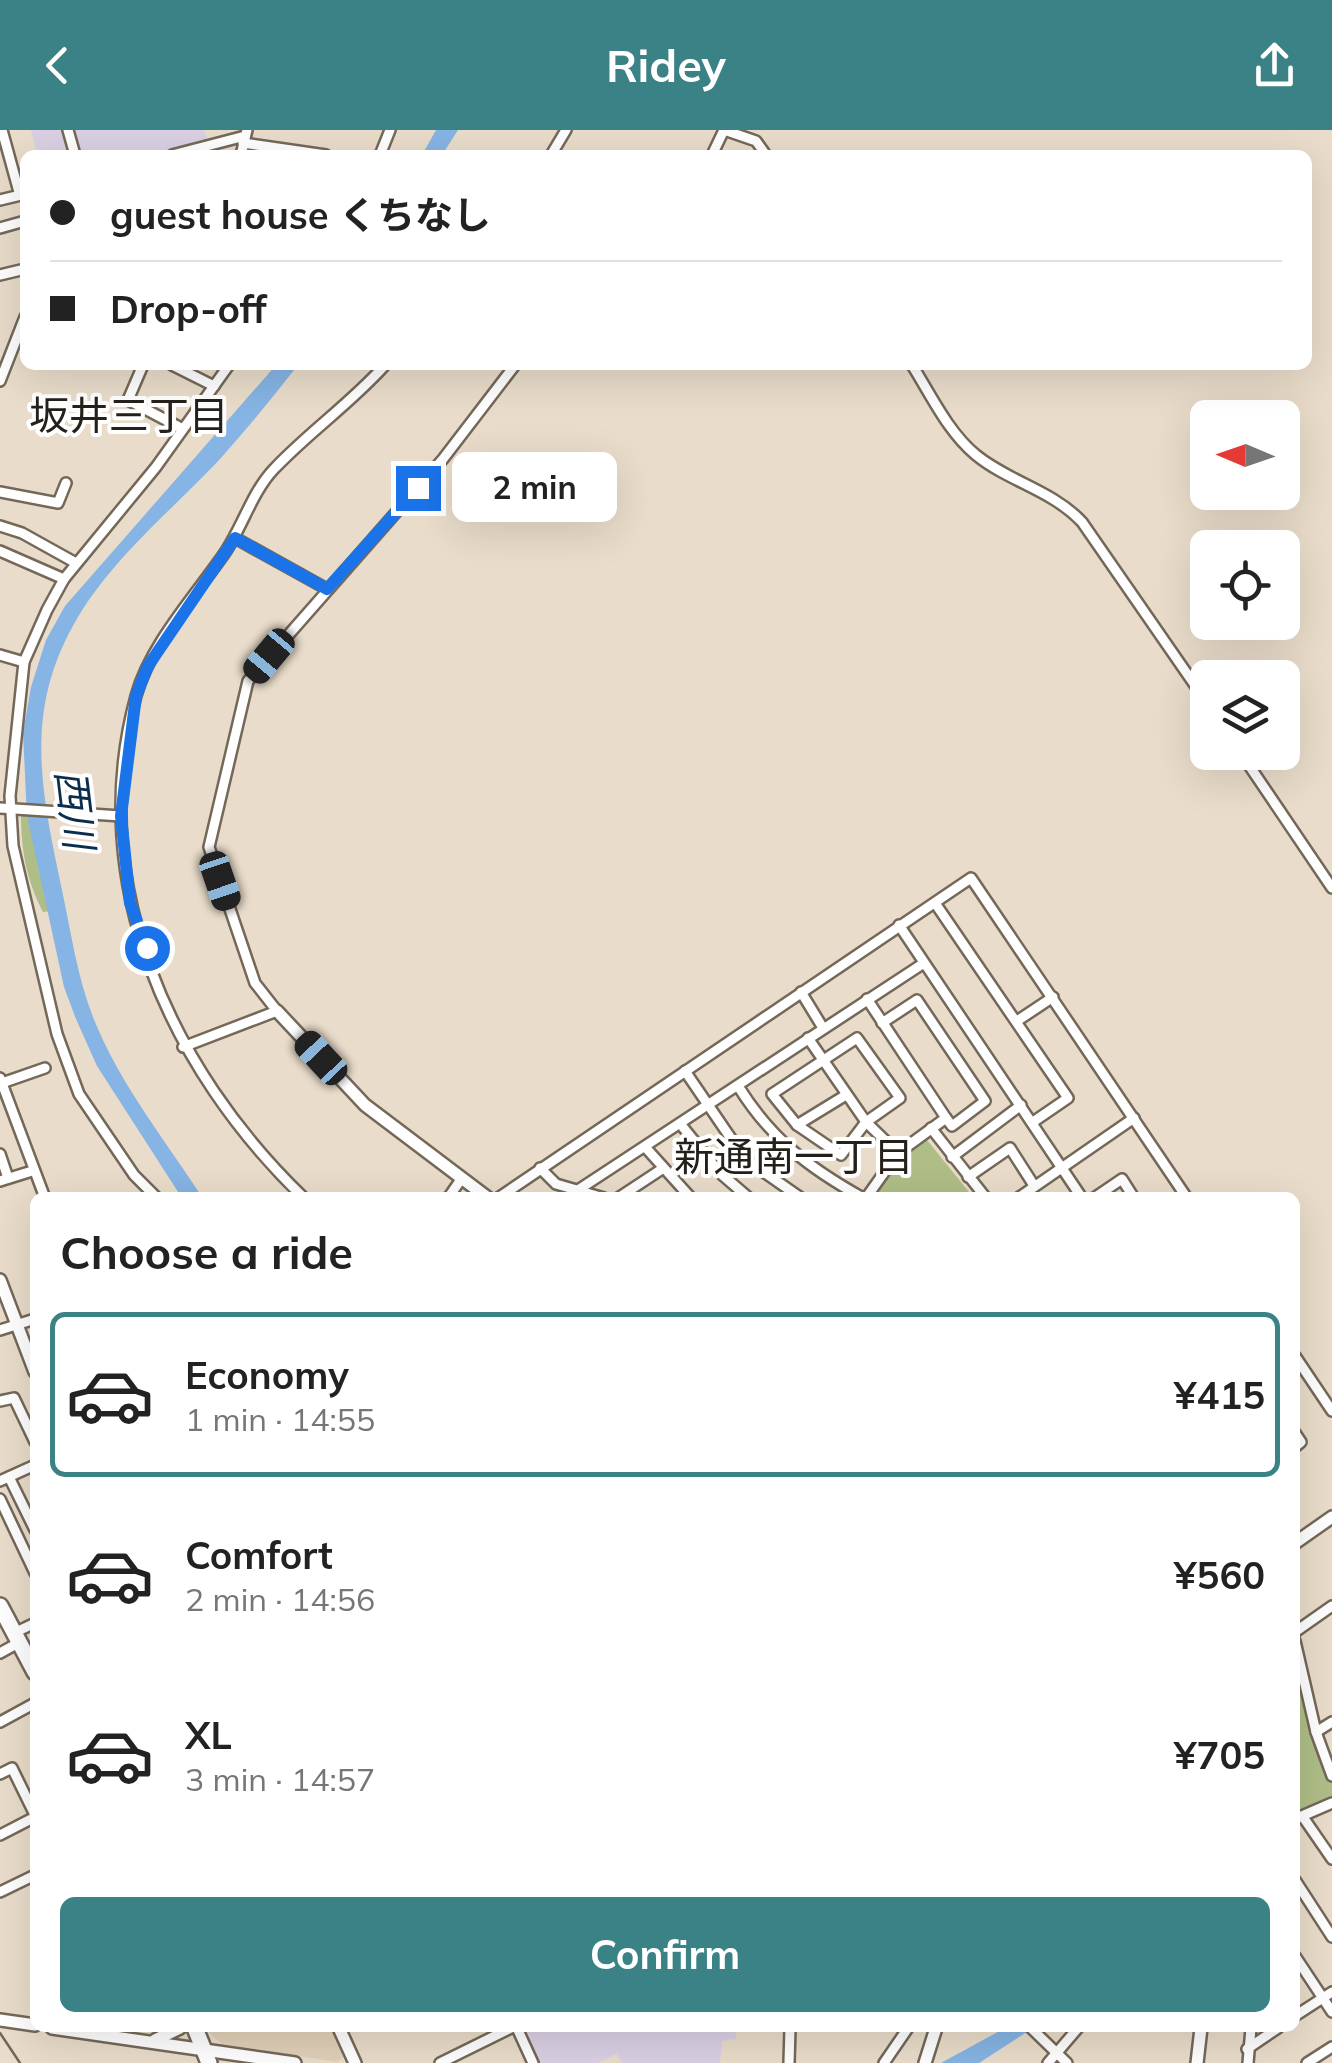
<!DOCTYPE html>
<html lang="en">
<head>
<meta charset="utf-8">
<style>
  :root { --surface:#fff; --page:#f6f6f6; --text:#222; --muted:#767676; --line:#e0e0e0; --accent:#3a8285 }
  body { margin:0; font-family:Mulish,"Noto Sans JP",sans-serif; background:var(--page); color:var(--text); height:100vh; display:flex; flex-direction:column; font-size:38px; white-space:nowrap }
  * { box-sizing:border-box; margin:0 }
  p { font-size:32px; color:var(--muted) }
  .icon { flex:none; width:55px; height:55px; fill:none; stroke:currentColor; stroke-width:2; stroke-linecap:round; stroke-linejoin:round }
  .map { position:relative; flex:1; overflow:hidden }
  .drawer { position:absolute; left:30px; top:1062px; width:1270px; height:840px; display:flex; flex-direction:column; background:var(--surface); border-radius:15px; box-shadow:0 10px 40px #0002 }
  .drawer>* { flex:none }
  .top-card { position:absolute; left:20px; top:20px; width:1292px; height:220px; border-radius:15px; box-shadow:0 10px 40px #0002; display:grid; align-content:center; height:220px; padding:0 30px; background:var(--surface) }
  .needle { width:65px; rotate:272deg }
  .fabs { position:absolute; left:1190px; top:270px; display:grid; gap:20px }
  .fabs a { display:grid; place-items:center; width:110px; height:110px; border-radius:15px; background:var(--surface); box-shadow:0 10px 40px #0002; font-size:50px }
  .end { position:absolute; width:45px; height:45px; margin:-22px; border:12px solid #1a73e8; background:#fff; box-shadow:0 0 0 5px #fff }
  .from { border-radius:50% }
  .bubble { position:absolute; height:70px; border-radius:15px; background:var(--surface); box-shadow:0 10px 40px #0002; font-size:32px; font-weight:700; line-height:70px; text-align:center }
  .car { position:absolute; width:30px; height:60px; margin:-30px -15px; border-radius:12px; box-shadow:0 0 8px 2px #0007; background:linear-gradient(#222 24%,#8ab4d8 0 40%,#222 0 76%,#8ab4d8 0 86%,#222 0) }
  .top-card b { display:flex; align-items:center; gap:35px; height:95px; font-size:38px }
  .top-card b+b { border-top:2px solid var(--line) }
  .top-card i { width:25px; height:25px; background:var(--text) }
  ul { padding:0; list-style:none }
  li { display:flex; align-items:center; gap:30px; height:165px; margin:0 20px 15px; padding:0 10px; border:5px solid transparent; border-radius:15px }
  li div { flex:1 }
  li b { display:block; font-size:38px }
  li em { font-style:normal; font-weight:700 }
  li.selected { border-color:var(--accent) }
  li>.icon { width:90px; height:90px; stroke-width:1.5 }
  h2 { padding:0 30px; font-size:45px; line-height:120px }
  .primary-button { display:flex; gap:20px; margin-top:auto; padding:20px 30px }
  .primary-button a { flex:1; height:115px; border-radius:15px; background:var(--accent); color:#fff; font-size:40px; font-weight:700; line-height:115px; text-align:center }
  header { display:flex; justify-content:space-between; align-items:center; height:130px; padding:0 30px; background:var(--accent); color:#fff; font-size:45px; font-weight:700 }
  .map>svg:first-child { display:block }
  .built { fill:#e1d0b8 }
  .education { fill:#dad0e4 }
  .green { fill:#afbe87 }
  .water { fill:#86b4e4 }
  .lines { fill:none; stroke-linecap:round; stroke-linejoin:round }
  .minor-casing { stroke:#746859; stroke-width:14 }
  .tertiary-casing { stroke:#746859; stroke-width:16 }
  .primary-casing { stroke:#746859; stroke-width:20 }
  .minor { stroke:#fff; stroke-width:9 }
  .tertiary { stroke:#fff; stroke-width:11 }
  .primary { stroke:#fff; stroke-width:15 }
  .rail { stroke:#70685d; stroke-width:2.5 }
  .route { stroke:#1a73e8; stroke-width:12 }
  .labels { text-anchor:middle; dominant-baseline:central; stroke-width:8; stroke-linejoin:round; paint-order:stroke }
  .neighbourhood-label { font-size:40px; fill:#252019; stroke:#fff }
  .water-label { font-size:40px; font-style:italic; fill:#0b2d4d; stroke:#fff }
</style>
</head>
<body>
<header><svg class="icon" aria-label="back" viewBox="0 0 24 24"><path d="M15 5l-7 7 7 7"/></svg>Ridey<svg class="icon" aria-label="share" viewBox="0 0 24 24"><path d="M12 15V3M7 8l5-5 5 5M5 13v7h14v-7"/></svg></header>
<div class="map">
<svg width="1332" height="1933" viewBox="0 0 1332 1933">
  <rect width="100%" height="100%" fill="#e9dcca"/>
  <polygon class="built" points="204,1898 333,1898 345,1926 337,1932 222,1914"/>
  <g class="education">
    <polygon points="31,0 65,0 71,25 37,25"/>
    <polygon points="74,0 204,0 207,10 145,25 81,25"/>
    <polygon points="522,1898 736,1898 736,1909 722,1911 720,1933 622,1933 617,1924 597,1933 538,1933"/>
  </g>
  <g class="green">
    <path d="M21,683H30L52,781L43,782C26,750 21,719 21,683Z"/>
    <polygon points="927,1010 973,1067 874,1068 896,1033"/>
    <polygon points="1295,1530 1311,1604 1332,1652 1332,1666 1295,1684"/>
  </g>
  <g class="water">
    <polygon points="436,0 458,0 442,25 422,25"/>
    <path d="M276,235H298C273,267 247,299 220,329C171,381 109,431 74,494C23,584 42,665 62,760C72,807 78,854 98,899C124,959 167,1013 202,1067L182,1068L97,936L76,889L64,857L27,686L23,603L31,557L46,510L65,476Z"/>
    <polygon points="1005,1898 1033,1898 979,1933 941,1933"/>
  </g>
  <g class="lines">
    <defs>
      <g id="minor">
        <polyline points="2,0 19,62"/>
        <polyline points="68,0 75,25"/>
        <polyline points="724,0 756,11 766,25"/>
        <polyline points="243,13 326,25"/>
        <polyline points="172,25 245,6"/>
        <polyline points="241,25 247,0"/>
        <polyline points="380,25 390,0"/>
        <polyline points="551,25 566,0"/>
        <polyline points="712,25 724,0"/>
        <polyline points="0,70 25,64"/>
        <polyline points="0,98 25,91"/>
        <polyline points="0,145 25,139"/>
        <polyline points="143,235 128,270 181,298"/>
        <polyline points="172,235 214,256"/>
        <path d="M912,235C931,265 948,302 976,325C1009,352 1052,360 1082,392L1208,574"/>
        <polyline points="0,251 25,187"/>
        <polyline points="0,362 58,373 66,353"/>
        <polyline points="0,396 22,403 76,433"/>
        <polyline points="235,408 327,459"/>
        <polyline points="0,421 64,449"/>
        <polyline points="0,525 24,532"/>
        <polyline points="1240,622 1332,758"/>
        <polyline points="0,678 121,686"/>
        <polyline points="935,773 1068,968 1033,992"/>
        <polyline points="899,795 1082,1068"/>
        <polyline points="801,862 823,898"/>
        <polyline points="1017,891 1053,867"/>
        <polyline points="882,893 917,870 985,971 952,996 946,988"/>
        <polyline points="808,908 866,992 898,1023"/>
        <polygon points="857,908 900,968 866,992 841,1025 797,995 772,964"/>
        <polyline points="183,917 277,881 255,853 209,717 248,551 443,329 515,235"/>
        <polyline points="685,941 745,1029 801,1068"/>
        <polyline points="0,948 45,1068"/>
        <polyline points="2,953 45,938"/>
        <path d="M738,956C771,1009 809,1038 863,1068"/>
        <polyline points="797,995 846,965"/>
        <polyline points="682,996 720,1043 749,1068"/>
        <polyline points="931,998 986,1068"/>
        <polyline points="646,1018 691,1068"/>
        <polyline points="0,1024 8,1048"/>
        <polyline points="952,1027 1021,975"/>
        <polyline points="540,1038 556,1054 604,1068"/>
        <polyline points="968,1047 1010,1018 1033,1054"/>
        <polyline points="0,1051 32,1041"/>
        <polyline points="578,1060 924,833"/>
        <polyline points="157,1068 134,1045 79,964 57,904 13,716 10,666 24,532 47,480 64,449 156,337 229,235"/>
        <path d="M304,1068C170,939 85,753 136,566C150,515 194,467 224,424C242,398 252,362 274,339C309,302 351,273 385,235"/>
        <polyline points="448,1068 462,1048"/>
        <polyline points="498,1068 971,748 1187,1068"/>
        <polyline points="618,1068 662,1039"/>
        <polyline points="866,1068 898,1023 946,988 867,869"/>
        <polyline points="1018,1068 1134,988"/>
        <polyline points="1094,1068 1122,1049 1134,1068"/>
        <polyline points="0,1200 35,1189"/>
        <polyline points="1295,1226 1332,1281"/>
        <polyline points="0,1271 14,1268 35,1312"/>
        <polyline points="1295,1303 1301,1312 1295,1317"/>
        <polyline points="9,1347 35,1400"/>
        <polyline points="0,1351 35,1335"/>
        <polyline points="0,1369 35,1443"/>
        <polyline points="1295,1502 1332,1476"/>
        <polyline points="14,1503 35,1493"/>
        <polyline points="1295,1511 1316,1602 1332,1646"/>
        <polyline points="0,1523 20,1512"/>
        <polyline points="0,1592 35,1573"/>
        <polyline points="1316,1602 1332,1592"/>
        <polyline points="0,1644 12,1638 35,1685"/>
        <polyline points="1303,1687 1332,1729"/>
        <polyline points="1295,1689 1332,1673"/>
        <polyline points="0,1705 35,1687"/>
        <polyline points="1295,1750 1332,1807"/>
        <polyline points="0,1762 35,1745"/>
        <polyline points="1295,1826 1332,1882"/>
        <polyline points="1295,1886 1332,1862"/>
        <polyline points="517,1898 533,1933"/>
        <polyline points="1031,1898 1067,1933"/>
        <polyline points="1247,1919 1278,1898"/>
        <polyline points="440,1933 511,1898"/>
        <polyline points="789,1933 790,1898"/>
        <polyline points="884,1933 908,1898"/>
        <polyline points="1048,1933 1078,1898"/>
        <polyline points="1248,1933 1251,1898"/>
        <polyline points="1307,1933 1332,1917"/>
      </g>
      <g id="tertiary">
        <polyline points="277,881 365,975 488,1068"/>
        <polyline points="0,1150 35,1242"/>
        <polyline points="1295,1413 1332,1387"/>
        <polyline points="0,1890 35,1895"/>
        <polyline points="52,1898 295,1933"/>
        <polyline points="339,1898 355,1933"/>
        <polyline points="155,1910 180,1898"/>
        <polyline points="925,1933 936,1898"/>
        <polyline points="1197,1933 1201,1898"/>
      </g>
      <g id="primary">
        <polyline points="0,1476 35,1542"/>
        <polyline points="195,1898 209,1933"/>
      </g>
    </defs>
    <use href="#minor" class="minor-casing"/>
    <use href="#tertiary" class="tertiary-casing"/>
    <use href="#primary" class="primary-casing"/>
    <use href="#minor" class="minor"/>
    <use href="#tertiary" class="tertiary"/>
    <use href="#primary" class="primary"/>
    <polyline class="rail" points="0,1903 20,1933"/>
  </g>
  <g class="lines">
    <polyline class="route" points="147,818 130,773 121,686 136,566 148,536 235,408 327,459 418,358"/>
  </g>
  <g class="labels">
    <g class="neighbourhood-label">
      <text x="129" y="285">坂井三丁目</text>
      <text x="794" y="1026">新通南一丁目</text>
    </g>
    <g class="water-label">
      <text transform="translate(76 679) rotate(83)">西川</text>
    </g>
  </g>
</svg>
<div class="fabs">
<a><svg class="needle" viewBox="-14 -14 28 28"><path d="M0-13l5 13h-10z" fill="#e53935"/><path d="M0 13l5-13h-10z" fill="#767676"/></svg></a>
<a><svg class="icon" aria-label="locate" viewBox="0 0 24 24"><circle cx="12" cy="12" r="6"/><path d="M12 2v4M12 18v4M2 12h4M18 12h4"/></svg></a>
<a><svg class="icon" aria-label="layers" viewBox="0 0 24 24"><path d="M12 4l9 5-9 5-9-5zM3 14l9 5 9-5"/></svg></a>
</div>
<i class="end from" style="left:147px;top:818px"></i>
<i class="end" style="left:418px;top:358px"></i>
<div class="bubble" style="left:452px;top:322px;width:165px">2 min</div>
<i class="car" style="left:269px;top:526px;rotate:220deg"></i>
<i class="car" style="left:220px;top:751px;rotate:161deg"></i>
<i class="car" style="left:321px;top:928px;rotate:317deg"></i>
<div class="top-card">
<b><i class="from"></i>guest house くちなし</b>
<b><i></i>Drop-off</b>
</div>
<section class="drawer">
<h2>Choose a ride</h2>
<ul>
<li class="selected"><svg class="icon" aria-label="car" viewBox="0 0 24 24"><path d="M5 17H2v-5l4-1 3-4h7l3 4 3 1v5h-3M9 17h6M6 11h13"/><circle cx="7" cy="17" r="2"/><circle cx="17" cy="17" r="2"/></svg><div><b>Economy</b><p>1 min · 14:55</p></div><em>¥415</em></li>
<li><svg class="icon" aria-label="car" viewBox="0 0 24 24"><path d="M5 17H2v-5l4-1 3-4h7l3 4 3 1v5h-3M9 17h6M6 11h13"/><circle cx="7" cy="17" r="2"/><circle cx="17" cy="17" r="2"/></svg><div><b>Comfort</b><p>2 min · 14:56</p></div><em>¥560</em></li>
<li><svg class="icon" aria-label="car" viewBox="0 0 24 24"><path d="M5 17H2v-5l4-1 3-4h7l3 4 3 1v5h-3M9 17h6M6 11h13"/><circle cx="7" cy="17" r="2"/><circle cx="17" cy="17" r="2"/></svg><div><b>XL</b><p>3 min · 14:57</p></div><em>¥705</em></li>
</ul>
<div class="primary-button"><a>Confirm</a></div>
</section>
</div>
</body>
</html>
